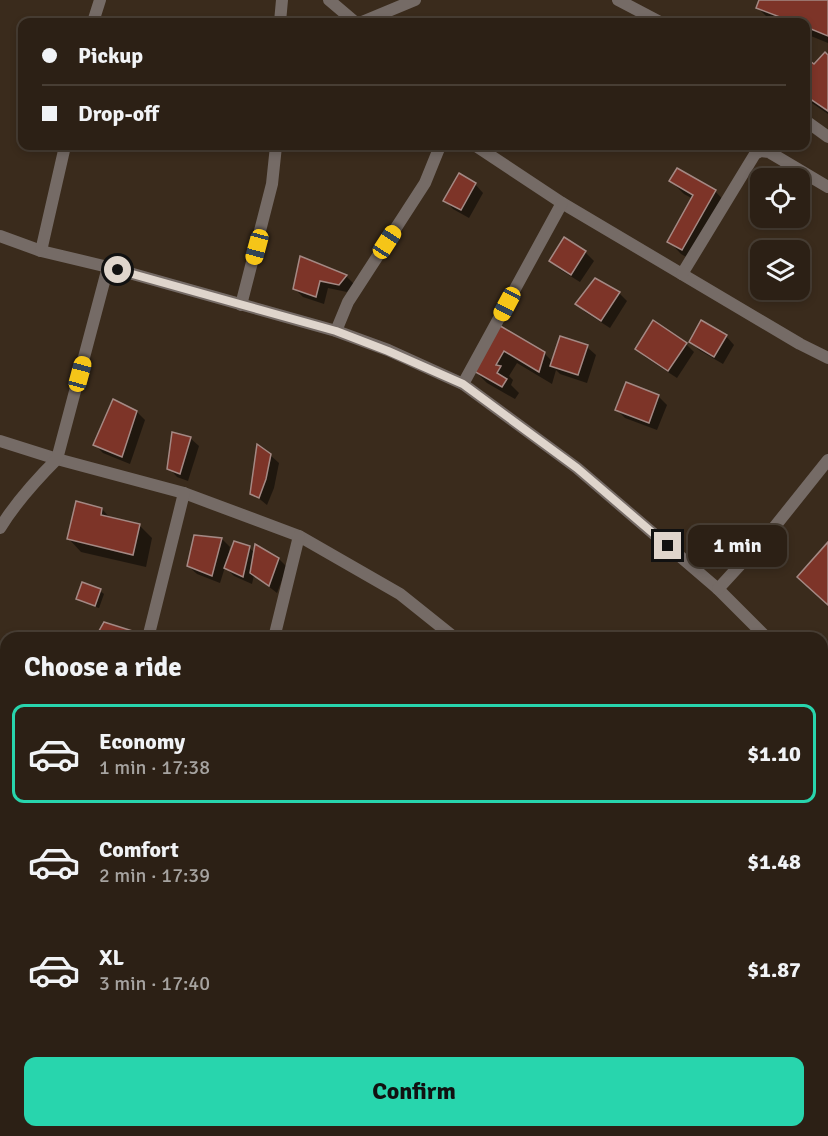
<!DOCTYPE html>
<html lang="en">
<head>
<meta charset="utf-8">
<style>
  :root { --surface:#2c2015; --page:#34281e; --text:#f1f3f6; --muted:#a6a3a0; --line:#483e34; --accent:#28d5ad }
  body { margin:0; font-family:Signika,sans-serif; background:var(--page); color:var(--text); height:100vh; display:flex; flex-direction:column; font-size:22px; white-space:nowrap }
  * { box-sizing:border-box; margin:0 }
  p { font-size:20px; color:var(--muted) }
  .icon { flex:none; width:33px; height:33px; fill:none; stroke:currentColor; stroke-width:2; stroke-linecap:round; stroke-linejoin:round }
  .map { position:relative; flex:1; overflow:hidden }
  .panel { position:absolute; left:0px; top:632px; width:828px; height:506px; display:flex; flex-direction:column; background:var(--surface); border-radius:18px 18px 0 0; box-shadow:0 3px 9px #0003,0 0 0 2px var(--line) }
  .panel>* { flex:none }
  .top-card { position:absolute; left:18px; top:18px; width:792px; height:132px; border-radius:12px; box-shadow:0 3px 9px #0003,0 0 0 2px var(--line); display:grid; align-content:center; height:132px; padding:0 24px; background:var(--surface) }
  .buttons { position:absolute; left:750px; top:168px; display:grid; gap:12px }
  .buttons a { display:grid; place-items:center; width:60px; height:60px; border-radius:12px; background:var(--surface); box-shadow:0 3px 9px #0003,0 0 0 2px var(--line); font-size:30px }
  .end { position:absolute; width:27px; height:27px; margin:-14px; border:8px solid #dfd5cc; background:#111; box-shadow:0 0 0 3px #111 }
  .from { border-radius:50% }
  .bubble { position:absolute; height:42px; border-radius:12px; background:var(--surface); box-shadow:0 3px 9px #0003,0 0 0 2px var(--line); font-size:20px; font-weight:700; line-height:42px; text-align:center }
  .car { position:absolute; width:18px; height:36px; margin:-18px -9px; border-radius:8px; box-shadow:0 0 4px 2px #0007; background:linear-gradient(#f5c518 24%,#345 0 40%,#f5c518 0 76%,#345 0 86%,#f5c518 0) }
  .top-card b { display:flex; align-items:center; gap:21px; height:57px; font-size:22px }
  .top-card b+b { border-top:2px solid var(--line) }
  .top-card i { width:15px; height:15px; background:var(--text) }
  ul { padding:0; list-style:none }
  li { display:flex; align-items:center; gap:18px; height:99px; margin:0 12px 9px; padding:0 12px; border:3px solid transparent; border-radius:12px }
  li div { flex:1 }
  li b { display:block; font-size:22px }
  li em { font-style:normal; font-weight:700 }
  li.on { border-color:var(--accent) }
  li>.icon { width:54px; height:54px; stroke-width:1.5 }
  h2 { padding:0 24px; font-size:27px; line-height:72px }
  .action { display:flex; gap:12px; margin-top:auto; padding:12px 24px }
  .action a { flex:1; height:69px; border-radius:12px; background:var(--accent); color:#111; font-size:24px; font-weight:700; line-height:69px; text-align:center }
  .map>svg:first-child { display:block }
  .shadow { fill:#0007 }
  .building { fill:#7d3428; stroke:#a48984; stroke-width:1.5 }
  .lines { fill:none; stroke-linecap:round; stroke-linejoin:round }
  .street { stroke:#756b66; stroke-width:12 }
  .route { stroke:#dfd5cc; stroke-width:8 }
</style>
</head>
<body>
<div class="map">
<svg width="828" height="1136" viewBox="0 0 828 1136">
  <rect width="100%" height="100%" fill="#3a2b1c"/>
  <g class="shadow">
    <polygon points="761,0 828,0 828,43 806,34 806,22 776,22 770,20 758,8"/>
    <polygon points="828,57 828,114 806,99 806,60 814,66"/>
    <polygon points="333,146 349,146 345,152"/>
    <polygon points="671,181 715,191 727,204 695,262 681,254 669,241 693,199 684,194"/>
    <polygon points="475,184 483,193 469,218 453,209 445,200"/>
    <polygon points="564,239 585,252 594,261 580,282 559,269 551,261"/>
    <polygon points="301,258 346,276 354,284 347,292 328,288 324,304 303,297 294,288"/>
    <polygon points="619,293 627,301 610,328 585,312 577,304"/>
    <polygon points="498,326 544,353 553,362 587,347 596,355 587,383 560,374 556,370 552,384 517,363 509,376 513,380 511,385 519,393 515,399 487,383 474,370"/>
    <polygon points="726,336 734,345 723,364 699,350 691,342"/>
    <polygon points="686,344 694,352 677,378 645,357 637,348"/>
    <polygon points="658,396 667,405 657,430 625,418 617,410"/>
    <polygon points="137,412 145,420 130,464 103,453 94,444"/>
    <polygon points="190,438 199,446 188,481 177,477 169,468"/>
    <polygon points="270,455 279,463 274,488 267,505 252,493"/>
    <polygon points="102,509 111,519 140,526 152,538 146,567 81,552 69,539"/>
    <polygon points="195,537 222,539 230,547 228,556 230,557 249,548 255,553 279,559 287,567 277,593 254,575 252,584 234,576 225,567 220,583 197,574 188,566"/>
    <polygon points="100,591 104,594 99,608 81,602 77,598"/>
  </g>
  <g class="building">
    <polygon points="759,0 828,0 828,36 806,27 806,22 793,22 756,8"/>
    <polygon points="825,52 828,55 828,111 806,96 806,58 814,64"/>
    <polygon points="677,168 716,190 682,250 667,242 693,195 669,181"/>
    <polygon points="459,173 476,183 461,210 443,201"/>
    <polygon points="564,237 586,251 571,275 549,261"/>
    <polygon points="300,256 347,275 339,285 320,281 316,297 293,289"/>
    <polygon points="595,278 620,292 601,321 575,304"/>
    <polygon points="653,320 687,343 668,371 635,349"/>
    <polygon points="701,320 727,335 714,357 689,342"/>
    <polygon points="497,324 545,352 539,372 504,351 496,365 501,366 497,373 507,379 502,387 472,370"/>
    <polygon points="560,336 588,345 578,375 550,366"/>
    <polygon points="626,382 659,395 649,423 615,410"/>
    <polygon points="113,399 137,411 122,457 93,445"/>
    <polygon points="172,432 191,437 180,474 167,469"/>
    <polygon points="257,444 271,454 266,479 259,498 250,494"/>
    <polygon points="76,501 102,508 101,515 140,524 133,555 67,539"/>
    <polygon points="194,535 222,538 212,576 187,566"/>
    <polygon points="234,541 250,546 243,577 224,568"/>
    <polygon points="828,542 828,605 797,577"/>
    <polygon points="255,544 279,558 269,586 250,573"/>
    <polygon points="82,582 101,589 95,606 76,599"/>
    <polygon points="104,622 139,633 138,638 95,638"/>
    <polygon points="3,660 6,661 6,692 0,688 0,667"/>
  </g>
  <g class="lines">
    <g class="street">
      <polyline points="329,0 355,22"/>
      <polyline points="618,0 660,22"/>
      <polyline points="93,22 100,0"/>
      <polyline points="280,22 282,0"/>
      <polyline points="362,22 415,0"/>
      <polyline points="806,121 828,137"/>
      <polyline points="476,146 562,203 800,344 828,358"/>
      <polyline points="0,236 41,251 108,267 336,331 388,350 463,384 577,468 718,589 767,638"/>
      <polyline points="41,251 65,146"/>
      <polyline points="682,274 755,154 761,151 769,152 828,187"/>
      <polyline points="241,305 272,184 276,146"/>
      <polyline points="336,331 348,302 425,183 440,146"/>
      <polyline points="463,384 562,203"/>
      <polyline points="0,441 57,459 184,493 299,536 400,594 455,638"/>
      <path d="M0,528C16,502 36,480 57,459L108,267"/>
      <polyline points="718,589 772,530 828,460"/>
      <polyline points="148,638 184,493"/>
      <polyline points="274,638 299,536"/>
      <polyline points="822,697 828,704"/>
      <polyline points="822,1024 828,1030"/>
      <polyline points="0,1075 6,1063"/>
      <polyline points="615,1131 618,1136"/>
      <polyline points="141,1136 142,1131"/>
      <polyline points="263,1136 276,1131"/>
      <polyline points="366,1136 377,1131"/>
      <polyline points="586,1136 595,1131"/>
    </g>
  </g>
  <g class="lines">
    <polyline class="route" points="118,270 336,331 388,351 463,384 577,468 668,546"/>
  </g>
</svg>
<div class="buttons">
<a><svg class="icon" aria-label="locate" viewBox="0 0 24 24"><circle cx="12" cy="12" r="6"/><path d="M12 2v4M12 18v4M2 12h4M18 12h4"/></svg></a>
<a><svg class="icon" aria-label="layers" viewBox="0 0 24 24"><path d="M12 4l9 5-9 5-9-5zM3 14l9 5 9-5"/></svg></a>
</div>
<i class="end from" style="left:118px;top:270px"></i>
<i class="end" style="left:668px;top:546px"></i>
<div class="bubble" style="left:688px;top:525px;width:99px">1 min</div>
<i class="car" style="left:387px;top:242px;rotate:33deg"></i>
<i class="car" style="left:257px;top:247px;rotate:195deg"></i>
<i class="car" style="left:507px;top:304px;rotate:208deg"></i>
<i class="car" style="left:80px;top:374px;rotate:15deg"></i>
<div class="top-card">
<b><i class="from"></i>Pickup</b>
<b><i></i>Drop-off</b>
</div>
<section class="panel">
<h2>Choose a ride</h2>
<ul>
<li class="on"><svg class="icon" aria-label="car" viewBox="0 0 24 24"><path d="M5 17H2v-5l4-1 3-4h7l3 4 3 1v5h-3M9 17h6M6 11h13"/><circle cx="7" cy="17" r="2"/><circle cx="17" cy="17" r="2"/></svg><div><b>Economy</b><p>1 min · 17:38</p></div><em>$1.10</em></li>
<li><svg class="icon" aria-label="car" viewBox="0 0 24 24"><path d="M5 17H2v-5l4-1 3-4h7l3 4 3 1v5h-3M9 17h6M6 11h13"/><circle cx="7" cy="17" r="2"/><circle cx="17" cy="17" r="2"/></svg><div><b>Comfort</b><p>2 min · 17:39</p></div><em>$1.48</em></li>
<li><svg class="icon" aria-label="car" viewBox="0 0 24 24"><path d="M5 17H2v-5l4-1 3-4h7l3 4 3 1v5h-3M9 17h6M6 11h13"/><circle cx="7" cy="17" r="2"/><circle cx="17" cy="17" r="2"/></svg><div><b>XL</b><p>3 min · 17:40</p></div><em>$1.87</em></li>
</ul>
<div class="action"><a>Confirm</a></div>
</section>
</div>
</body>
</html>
